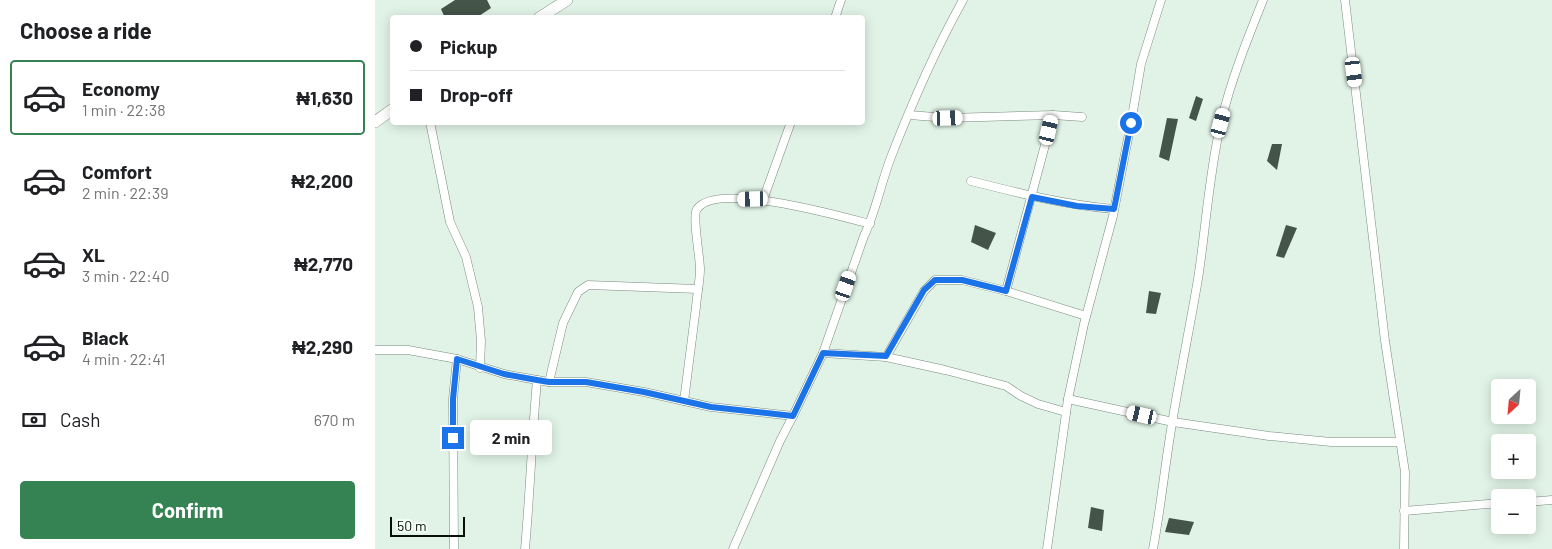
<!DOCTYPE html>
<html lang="en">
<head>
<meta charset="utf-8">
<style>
  :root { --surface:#fff; --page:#f6f6f6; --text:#202124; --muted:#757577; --line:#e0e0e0; --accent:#358353 }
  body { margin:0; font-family:Barlow,sans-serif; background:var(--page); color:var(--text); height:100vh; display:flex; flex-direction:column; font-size:19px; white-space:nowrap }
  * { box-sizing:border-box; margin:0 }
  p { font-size:16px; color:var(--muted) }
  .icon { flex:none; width:28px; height:28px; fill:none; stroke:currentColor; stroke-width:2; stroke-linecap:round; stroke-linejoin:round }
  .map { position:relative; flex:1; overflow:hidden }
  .side { display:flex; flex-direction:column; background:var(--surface); width:375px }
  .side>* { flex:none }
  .hud { position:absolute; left:15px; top:15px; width:475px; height:110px; border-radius:5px; box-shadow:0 2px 12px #0003; display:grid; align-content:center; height:110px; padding:0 20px; background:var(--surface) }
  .needle { width:32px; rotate:206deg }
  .buttons { position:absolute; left:1116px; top:379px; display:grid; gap:10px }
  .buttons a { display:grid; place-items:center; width:45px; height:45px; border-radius:5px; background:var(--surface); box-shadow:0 2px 12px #0003; font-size:25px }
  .scale { position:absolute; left:15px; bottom:12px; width:75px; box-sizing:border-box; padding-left:5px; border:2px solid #080e0a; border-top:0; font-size:14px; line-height:18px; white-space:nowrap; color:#080e0a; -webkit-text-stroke:4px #f3fff6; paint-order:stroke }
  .end { position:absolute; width:22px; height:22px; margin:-11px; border:6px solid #1a73e8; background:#fff; box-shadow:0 0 0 2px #fff }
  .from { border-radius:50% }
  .bubble { position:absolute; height:35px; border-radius:5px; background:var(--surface); box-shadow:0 2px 12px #0003; font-size:16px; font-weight:700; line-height:35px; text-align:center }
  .car { position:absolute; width:15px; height:30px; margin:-15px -8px; border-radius:6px; box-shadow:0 0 4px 1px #0007; background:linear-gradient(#fff 24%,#345 0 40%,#fff 0 76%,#345 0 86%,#fff 0) }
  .hud b { display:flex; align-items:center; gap:18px; height:48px; font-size:19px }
  .hud b+b { border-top:1px solid var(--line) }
  .hud i { width:12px; height:12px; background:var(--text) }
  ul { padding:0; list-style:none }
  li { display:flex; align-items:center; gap:15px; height:75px; margin:0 10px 8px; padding:0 10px; border:2px solid transparent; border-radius:5px }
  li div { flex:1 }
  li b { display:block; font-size:19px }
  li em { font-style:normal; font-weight:700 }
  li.active { border-color:var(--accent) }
  li>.icon { width:45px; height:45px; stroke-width:1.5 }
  h2 { padding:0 20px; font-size:22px; line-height:60px }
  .pay { display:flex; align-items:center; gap:12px; height:55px; padding:0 20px; font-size:19px }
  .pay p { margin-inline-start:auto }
  .action { display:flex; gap:10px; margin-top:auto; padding:10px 20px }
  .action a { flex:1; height:58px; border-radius:5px; background:var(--accent); color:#fff; font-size:20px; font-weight:700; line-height:58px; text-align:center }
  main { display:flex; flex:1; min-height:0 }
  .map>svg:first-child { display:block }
  .building { fill:#445448 }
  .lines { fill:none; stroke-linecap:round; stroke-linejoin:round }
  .street-casing { stroke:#7a8b7f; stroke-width:9 }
  .secondary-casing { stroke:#7a8b7f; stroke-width:12 }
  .street { stroke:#fff; stroke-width:8 }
  .secondary { stroke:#fff; stroke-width:11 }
  .route { stroke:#1a73e8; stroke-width:6 }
</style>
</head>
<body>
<main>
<section class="side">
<h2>Choose a ride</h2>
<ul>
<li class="active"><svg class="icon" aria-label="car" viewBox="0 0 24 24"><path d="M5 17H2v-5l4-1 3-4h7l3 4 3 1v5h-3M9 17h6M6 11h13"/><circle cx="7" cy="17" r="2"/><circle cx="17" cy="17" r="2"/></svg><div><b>Economy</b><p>1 min · 22:38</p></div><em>₦1,630</em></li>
<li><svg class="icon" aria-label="car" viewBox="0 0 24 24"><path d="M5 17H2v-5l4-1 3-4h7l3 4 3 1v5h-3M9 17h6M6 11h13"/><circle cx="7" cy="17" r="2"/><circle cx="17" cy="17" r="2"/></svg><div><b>Comfort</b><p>2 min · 22:39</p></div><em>₦2,200</em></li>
<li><svg class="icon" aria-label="car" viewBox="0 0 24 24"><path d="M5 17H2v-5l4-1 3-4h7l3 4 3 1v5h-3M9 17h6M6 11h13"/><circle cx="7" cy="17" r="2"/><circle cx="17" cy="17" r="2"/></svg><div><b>XL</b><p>3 min · 22:40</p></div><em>₦2,770</em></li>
<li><svg class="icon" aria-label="car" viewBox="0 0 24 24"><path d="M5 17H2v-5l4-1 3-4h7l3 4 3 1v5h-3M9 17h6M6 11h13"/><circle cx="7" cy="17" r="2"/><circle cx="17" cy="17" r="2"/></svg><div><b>Black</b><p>4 min · 22:41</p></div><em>₦2,290</em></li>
</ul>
<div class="pay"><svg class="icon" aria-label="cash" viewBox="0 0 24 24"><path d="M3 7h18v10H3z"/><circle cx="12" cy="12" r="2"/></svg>Cash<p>670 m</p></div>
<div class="action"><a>Confirm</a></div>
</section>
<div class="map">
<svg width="1177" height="549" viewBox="0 0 1177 549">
  <rect width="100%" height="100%" fill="#e1f3e6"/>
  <g class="building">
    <polygon points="80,0 112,0 116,8 101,18 70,18 66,9"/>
    <polygon points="821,96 828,99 821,121 814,118"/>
    <polygon points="792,118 803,119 794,161 784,157"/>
    <polygon points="897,144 907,144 902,170 892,161"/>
    <polygon points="600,225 621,233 613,250 596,242"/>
    <polygon points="911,225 922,228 909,258 901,256"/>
    <polygon points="774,291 786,293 781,314 771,313"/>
    <polygon points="716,507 729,510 727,531 713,528"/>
    <polygon points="794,518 819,522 814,535 790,532"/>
  </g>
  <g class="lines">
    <defs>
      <g id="street">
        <polyline points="970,0 1010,341 1030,472 1029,549"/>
        <polyline points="460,18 466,0"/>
        <polyline points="534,115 573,118 678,115 707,117"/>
        <polyline points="55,122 75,222 91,257 103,307 106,341 105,368"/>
        <path d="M596,181C643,193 690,205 739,209"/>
        <polyline points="388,200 416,122"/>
        <polyline points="631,291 678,115"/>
        <polyline points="0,350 33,350 82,359 129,374 162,380 174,382 211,382 269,392 336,407 418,416"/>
        <polyline points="448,353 511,357 570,370 631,386 646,396 663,404 691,412"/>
        <polyline points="511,357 549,291 560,280 587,280 631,291 711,316"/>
        <polyline points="174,382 188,323 203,292 213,285 323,289"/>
        <polyline points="693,399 798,422 894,436 956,442 1025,442"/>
        <path d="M309,401C313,369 317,338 321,307C322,294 325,281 325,269C325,257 317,216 322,209C341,181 465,216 495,224"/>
        <polyline points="1152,502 1177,500"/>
        <polyline points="1029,511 1125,503"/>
        <polyline points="79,549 78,399 82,359"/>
        <path d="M150,549C155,493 157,436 162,380"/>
        <path d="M358,549L405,441L418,416L448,353L489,236C501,211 506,183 516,157C537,103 560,50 588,0"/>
        <polyline points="672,549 693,399 709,324 738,216 756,123 766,64 786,0"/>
        <path d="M778,549C785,512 789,474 795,436C803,384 814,332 823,279C831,227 834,173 846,122C856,80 872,40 888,0"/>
      </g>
      <g id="secondary">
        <polyline points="164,18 192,0"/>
        <polyline points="0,122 18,109"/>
      </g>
    </defs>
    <use href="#street" class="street-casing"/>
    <use href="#secondary" class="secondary-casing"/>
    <use href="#street" class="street"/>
    <use href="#secondary" class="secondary"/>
  </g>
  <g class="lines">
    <polyline class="route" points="78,438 78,399 82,359 129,374 162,380 174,382 211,382 269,392 336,407 418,416 448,353 511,356 549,290 560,280 587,280 631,291 657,197 702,206 739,209 756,123"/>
  </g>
</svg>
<div class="buttons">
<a><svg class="needle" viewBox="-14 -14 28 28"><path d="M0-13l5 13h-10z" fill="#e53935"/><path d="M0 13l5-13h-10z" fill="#757577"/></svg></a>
<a>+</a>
<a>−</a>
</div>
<div class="scale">50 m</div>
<i class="end from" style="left:756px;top:123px"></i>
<i class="end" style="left:78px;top:438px"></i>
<div class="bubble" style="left:95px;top:420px;width:82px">2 min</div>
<i class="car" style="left:979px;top:72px;rotate:173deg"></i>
<i class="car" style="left:573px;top:118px;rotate:88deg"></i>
<i class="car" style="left:846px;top:123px;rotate:15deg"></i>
<i class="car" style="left:674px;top:130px;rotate:13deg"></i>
<i class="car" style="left:378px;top:199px;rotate:269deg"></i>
<i class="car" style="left:471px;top:286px;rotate:19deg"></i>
<i class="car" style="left:767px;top:415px;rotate:283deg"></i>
<div class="hud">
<b><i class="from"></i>Pickup</b>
<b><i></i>Drop-off</b>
</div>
</div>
</main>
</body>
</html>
